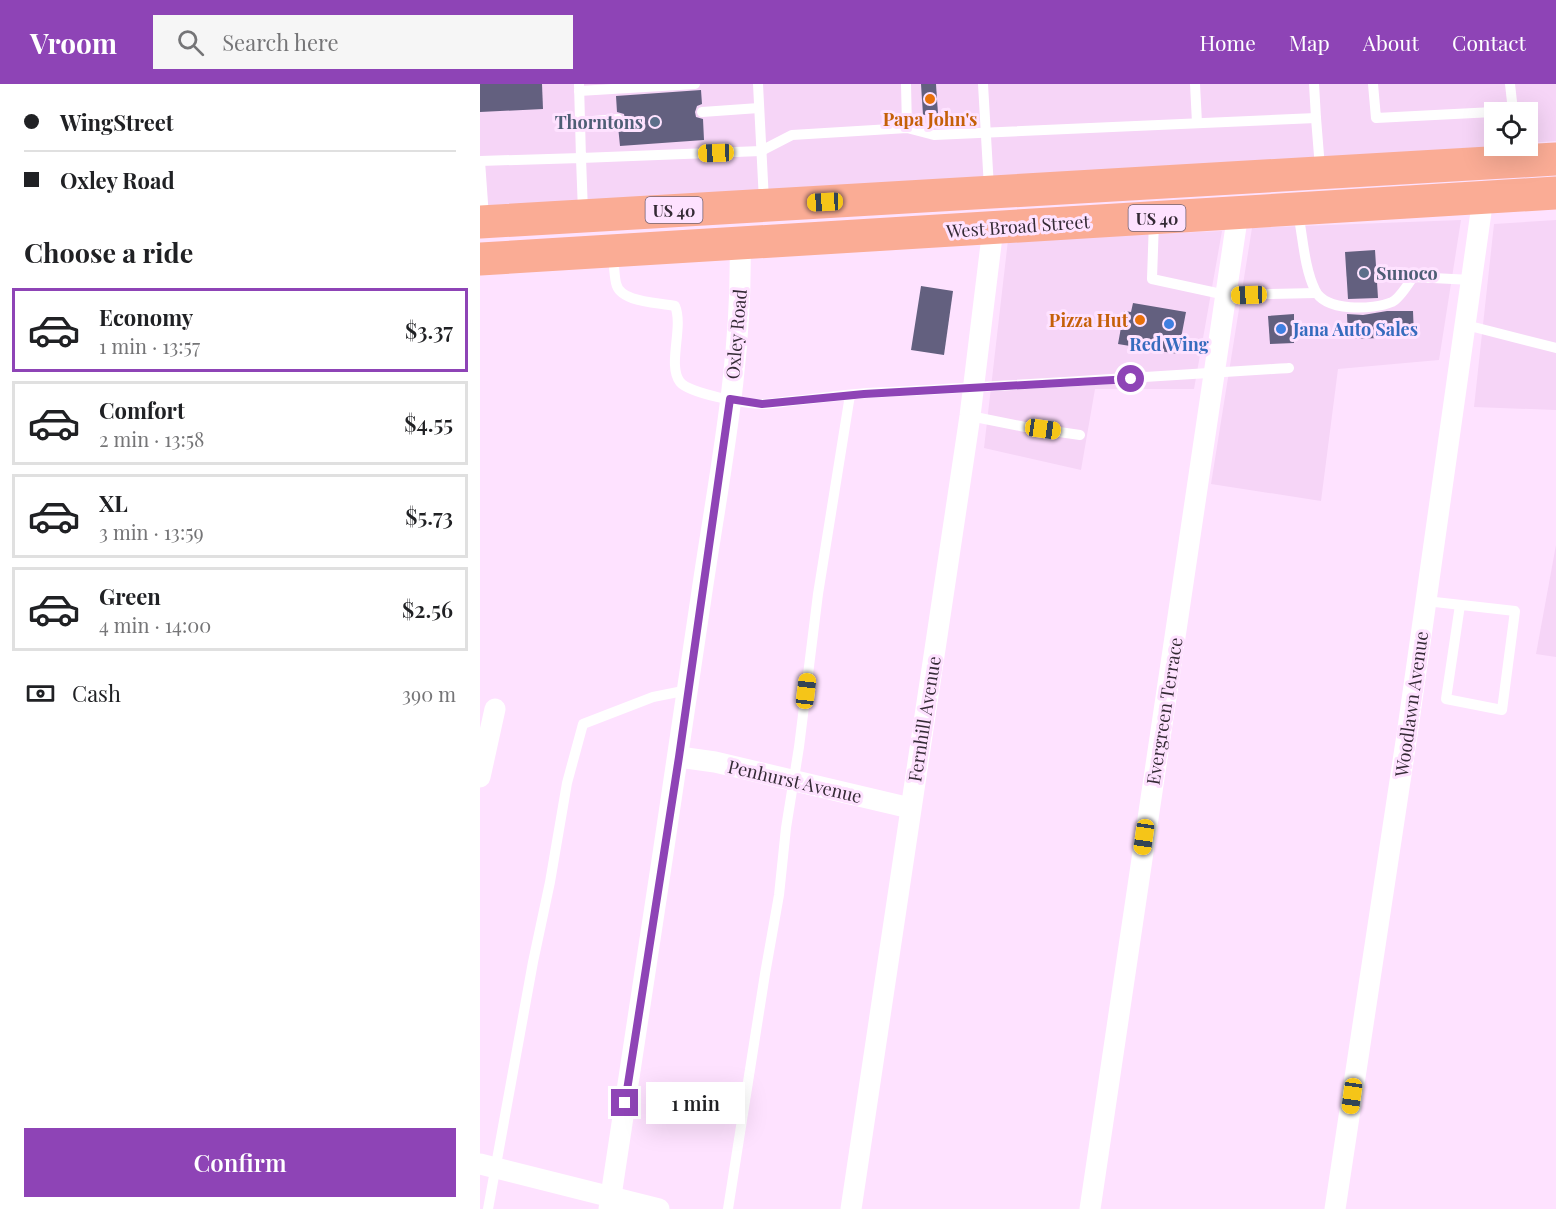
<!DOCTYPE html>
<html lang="en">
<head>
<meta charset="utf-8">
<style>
  :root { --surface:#fff; --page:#f6f6f6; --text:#202124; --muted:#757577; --line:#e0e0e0; --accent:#8e44b6 }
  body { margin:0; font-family:"Playfair Display",serif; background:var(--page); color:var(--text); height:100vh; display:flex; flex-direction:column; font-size:22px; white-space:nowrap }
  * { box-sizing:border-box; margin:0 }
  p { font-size:20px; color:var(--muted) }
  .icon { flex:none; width:33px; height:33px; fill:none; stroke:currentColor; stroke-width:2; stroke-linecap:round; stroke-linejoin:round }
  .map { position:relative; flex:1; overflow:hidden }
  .side { display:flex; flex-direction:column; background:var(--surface); width:480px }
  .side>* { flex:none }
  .guide { display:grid; align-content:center; height:132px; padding:0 24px; background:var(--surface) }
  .buttons { position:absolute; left:1004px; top:18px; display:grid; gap:12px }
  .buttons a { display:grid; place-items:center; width:54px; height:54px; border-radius:0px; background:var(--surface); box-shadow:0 6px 24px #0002; font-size:30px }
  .end { position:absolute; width:27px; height:27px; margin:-14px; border:8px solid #8e44b6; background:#fff; box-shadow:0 0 0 3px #fff }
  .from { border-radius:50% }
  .bubble { position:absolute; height:42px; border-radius:0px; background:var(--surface); box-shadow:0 6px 24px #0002; font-size:20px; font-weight:600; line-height:42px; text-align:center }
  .car { position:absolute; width:18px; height:36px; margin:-18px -9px; border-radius:8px; box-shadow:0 0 4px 2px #0007; background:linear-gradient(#f5c518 24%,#345 0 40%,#f5c518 0 76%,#345 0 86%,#f5c518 0) }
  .guide b { display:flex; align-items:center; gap:21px; height:57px; font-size:22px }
  .guide b+b { border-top:2px solid var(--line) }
  .guide i { width:15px; height:15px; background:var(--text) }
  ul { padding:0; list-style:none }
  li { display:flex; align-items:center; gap:18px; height:84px; margin:0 12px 9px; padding:0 12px; border:3px solid var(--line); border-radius:0px }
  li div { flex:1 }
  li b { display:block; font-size:22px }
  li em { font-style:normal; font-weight:600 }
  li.on { border-color:var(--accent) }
  li>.icon { width:54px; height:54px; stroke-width:1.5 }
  h2 { padding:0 24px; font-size:27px; line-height:72px }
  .pay { display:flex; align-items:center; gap:15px; height:66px; padding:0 24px; font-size:22px }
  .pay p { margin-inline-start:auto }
  .action { display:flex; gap:12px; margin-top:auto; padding:12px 24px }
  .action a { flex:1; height:69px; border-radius:0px; background:var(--accent); color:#fff; font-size:24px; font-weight:600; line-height:69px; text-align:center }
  header { display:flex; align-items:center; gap:36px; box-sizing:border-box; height:84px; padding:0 30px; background:var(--accent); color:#fff }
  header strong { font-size:28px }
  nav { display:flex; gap:33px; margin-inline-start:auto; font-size:21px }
  .search { width:420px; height:54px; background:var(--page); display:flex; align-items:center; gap:15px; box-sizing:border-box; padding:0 21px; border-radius:0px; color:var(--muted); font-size:22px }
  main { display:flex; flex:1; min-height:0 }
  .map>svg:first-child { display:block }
  .built { fill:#f6d5f7 }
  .building { fill:#63607f }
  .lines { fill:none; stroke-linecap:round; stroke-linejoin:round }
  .service { stroke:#fff; stroke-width:10 }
  .minor { stroke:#fff; stroke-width:21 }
  .primary { stroke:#faac95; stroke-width:33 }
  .route { stroke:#8e44b6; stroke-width:8 }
  .food-dot { fill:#e8710a; stroke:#fee2ff; stroke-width:2 }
  .service-dot { fill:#5c6f8a; stroke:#fee2ff; stroke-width:2 }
  .shop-dot { fill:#3f7fe0; stroke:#fee2ff; stroke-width:2 }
  .labels { text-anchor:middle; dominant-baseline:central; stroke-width:6; stroke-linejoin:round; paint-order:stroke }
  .shield { fill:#fee2ff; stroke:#716172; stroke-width:1.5 }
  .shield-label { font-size:16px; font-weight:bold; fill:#342a35 }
  .food-label { font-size:18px; font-weight:bold; fill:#c56008; stroke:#fee2ff }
  .service-label { font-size:18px; font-weight:bold; fill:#4e5e75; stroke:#fee2ff; text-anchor:end }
  .street-label { font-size:18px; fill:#342a35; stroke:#fee2ff }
  .shop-label { font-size:18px; font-weight:bold; fill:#366cbe; stroke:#fee2ff; text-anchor:start }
</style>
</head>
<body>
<header>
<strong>Vroom</strong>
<div class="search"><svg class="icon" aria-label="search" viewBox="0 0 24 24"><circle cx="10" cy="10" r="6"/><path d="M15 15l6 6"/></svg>Search here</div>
<nav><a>Home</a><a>Map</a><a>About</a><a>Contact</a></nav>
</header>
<main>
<section class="side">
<div class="guide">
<b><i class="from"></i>WingStreet</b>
<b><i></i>Oxley Road</b>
</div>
<h2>Choose a ride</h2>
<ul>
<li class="on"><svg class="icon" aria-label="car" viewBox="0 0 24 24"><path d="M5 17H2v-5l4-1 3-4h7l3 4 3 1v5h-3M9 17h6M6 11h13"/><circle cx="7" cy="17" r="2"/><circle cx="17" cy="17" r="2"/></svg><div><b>Economy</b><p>1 min · 13:57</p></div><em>$3.37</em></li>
<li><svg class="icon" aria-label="car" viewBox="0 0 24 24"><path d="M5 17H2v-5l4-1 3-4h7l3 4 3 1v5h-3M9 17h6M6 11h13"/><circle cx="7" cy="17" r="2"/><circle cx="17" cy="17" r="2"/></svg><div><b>Comfort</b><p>2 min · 13:58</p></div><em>$4.55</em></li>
<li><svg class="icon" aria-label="car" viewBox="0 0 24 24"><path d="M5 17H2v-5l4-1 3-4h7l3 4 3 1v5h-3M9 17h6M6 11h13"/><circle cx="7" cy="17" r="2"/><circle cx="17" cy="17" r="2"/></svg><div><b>XL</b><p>3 min · 13:59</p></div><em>$5.73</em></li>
<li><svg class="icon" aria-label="car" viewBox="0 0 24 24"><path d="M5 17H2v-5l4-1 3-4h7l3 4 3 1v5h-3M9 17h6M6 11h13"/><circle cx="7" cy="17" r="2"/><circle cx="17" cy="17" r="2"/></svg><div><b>Green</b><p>4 min · 14:00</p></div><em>$2.56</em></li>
</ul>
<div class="pay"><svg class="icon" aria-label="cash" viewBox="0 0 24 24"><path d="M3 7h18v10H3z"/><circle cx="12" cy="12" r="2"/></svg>Cash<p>390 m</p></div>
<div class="action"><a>Confirm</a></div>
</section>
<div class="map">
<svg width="1076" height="1125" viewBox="0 0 1076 1125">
  <rect width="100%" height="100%" fill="#fee2ff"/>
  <g class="built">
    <polygon points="0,0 1076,0 1076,57 1047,59 1047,28 1014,28 1014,62 1023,62 769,79 0,122"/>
    <polygon points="981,136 959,276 858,285 841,417 731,400 772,144"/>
    <polygon points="1076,136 1076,326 994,323 1014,140"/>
    <polygon points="742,147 714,305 615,305 601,386 504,364 528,156"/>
    <polygon points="1076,461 1076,573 1056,570"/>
  </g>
  <g class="building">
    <polygon points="0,0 62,0 63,25 0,28"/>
    <polygon points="441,0 456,0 458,30 443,31"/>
    <polygon points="221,6 222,20 217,22 215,28 216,33 223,35 224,56 140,62 138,42 143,41 145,35 144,30 137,28 136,12"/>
    <polygon points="895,166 898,214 868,215 865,168"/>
    <polygon points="441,202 473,207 464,271 431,266"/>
    <polygon points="653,219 706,228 698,270 638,260 644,227 651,228"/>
    <polygon points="907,227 933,227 934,253 868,255 867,230 883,231"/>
    <polygon points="814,230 814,259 790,260 788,232"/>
  </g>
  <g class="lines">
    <g class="service">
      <polyline points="99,0 101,74 281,67 312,51 427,44 454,51 836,34 834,0"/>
      <polyline points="278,0 284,117"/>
      <polyline points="426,0 427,44"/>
      <polyline points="503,0 509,104"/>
      <polyline points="715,0 717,39"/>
      <polyline points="893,0 896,34 1033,27 1030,0"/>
      <polyline points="99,7 215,0"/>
      <polyline points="222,28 279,24"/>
      <polyline points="836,34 840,84"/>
      <polyline points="100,38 138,35"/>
      <polyline points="0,77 101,74 103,128"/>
      <polyline points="0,77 4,133"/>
      <path d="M818,129C823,153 824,183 835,206C845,228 893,226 912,218C920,214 928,200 933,193L992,196"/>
      <polyline points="674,137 672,195 746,211 836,209"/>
      <path d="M133,170C134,179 134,190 136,199C140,219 177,218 195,222C204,243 187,281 200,298C210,310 267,320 283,320C292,320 301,318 310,317C335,315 361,311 387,309C528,302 668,293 809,284"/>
      <polyline points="986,241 1076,264"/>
      <polyline points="490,332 545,343 600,351"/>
      <polyline points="946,517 1035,527 1022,626 966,615 980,521"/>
      <polyline points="8,1125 53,878 70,798 87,699 103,640 173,613 208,606"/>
      <polyline points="248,1125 285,890 299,811 306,744 319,663 338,510 370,311"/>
    </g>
    <g class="minor">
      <polyline points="199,673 235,678 430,724"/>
      <polyline points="0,693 15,625"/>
      <polyline points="0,1080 179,1125"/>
      <path d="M129,1125C159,921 192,718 221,514C238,397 263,278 260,159"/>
      <polyline points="371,1125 490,332 513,144"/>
      <polyline points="610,1125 758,129"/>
      <polyline points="855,1125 927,651 1003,114"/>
    </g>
    <g class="primary">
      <polyline points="0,138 1076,75"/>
      <polyline points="0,175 1076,109"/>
    </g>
  </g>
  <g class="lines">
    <polyline class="route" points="145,1019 199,673 250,315 282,320 384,310 651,295"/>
  </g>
  <g class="food-dot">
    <circle cx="450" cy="15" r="6"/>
    <circle cx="660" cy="236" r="6"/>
  </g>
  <g class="service-dot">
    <circle cx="175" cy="38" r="6"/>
    <circle cx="884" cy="189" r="6"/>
  </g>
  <g class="shop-dot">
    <circle cx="689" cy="240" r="6"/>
    <circle cx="801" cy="245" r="6"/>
  </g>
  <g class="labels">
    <g class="shield">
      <rect x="165.5" y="113" width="57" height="26" rx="4.5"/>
      <rect x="648.5" y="121" width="57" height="26" rx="4.5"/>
    </g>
    <g class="shield-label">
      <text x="194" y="126">US 40</text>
      <text x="677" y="134">US 40</text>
    </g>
    <g class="food-label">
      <text x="450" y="35">Papa John's</text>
      <text x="648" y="236" text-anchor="end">Pizza Hut</text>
    </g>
    <g class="service-label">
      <text x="163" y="38">Thorntons</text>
      <text x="896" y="189" text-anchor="start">Sunoco</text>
    </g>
    <g class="street-label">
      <text transform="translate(538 142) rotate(-4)">West Broad Street</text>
      <text transform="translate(256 250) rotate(-85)">Oxley Road</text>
      <text transform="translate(931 620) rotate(-82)">Woodlawn Avenue</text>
      <text transform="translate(684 627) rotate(-81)">Evergreen Terrace</text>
      <text transform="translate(444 635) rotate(-81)">Fernhill Avenue</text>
      <text transform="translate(315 697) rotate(13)">Penhurst Avenue</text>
    </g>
    <g class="shop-label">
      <text x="813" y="245">Jana Auto Sales</text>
      <text x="689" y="260" text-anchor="middle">Red Wing</text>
    </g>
  </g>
</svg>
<div class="buttons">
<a><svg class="icon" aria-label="locate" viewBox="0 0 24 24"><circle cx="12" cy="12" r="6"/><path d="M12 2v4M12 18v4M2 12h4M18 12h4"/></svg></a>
</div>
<i class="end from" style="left:651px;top:295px"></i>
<i class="end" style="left:145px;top:1019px"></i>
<div class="bubble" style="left:166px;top:998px;width:99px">1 min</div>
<i class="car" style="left:236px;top:69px;rotate:268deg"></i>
<i class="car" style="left:345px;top:118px;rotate:267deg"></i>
<i class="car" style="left:769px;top:211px;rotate:268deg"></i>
<i class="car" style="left:563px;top:345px;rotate:98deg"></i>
<i class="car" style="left:326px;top:607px;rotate:7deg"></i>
<i class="car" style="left:664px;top:753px;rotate:188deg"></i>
<i class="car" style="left:872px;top:1012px;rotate:188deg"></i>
</div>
</main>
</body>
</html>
